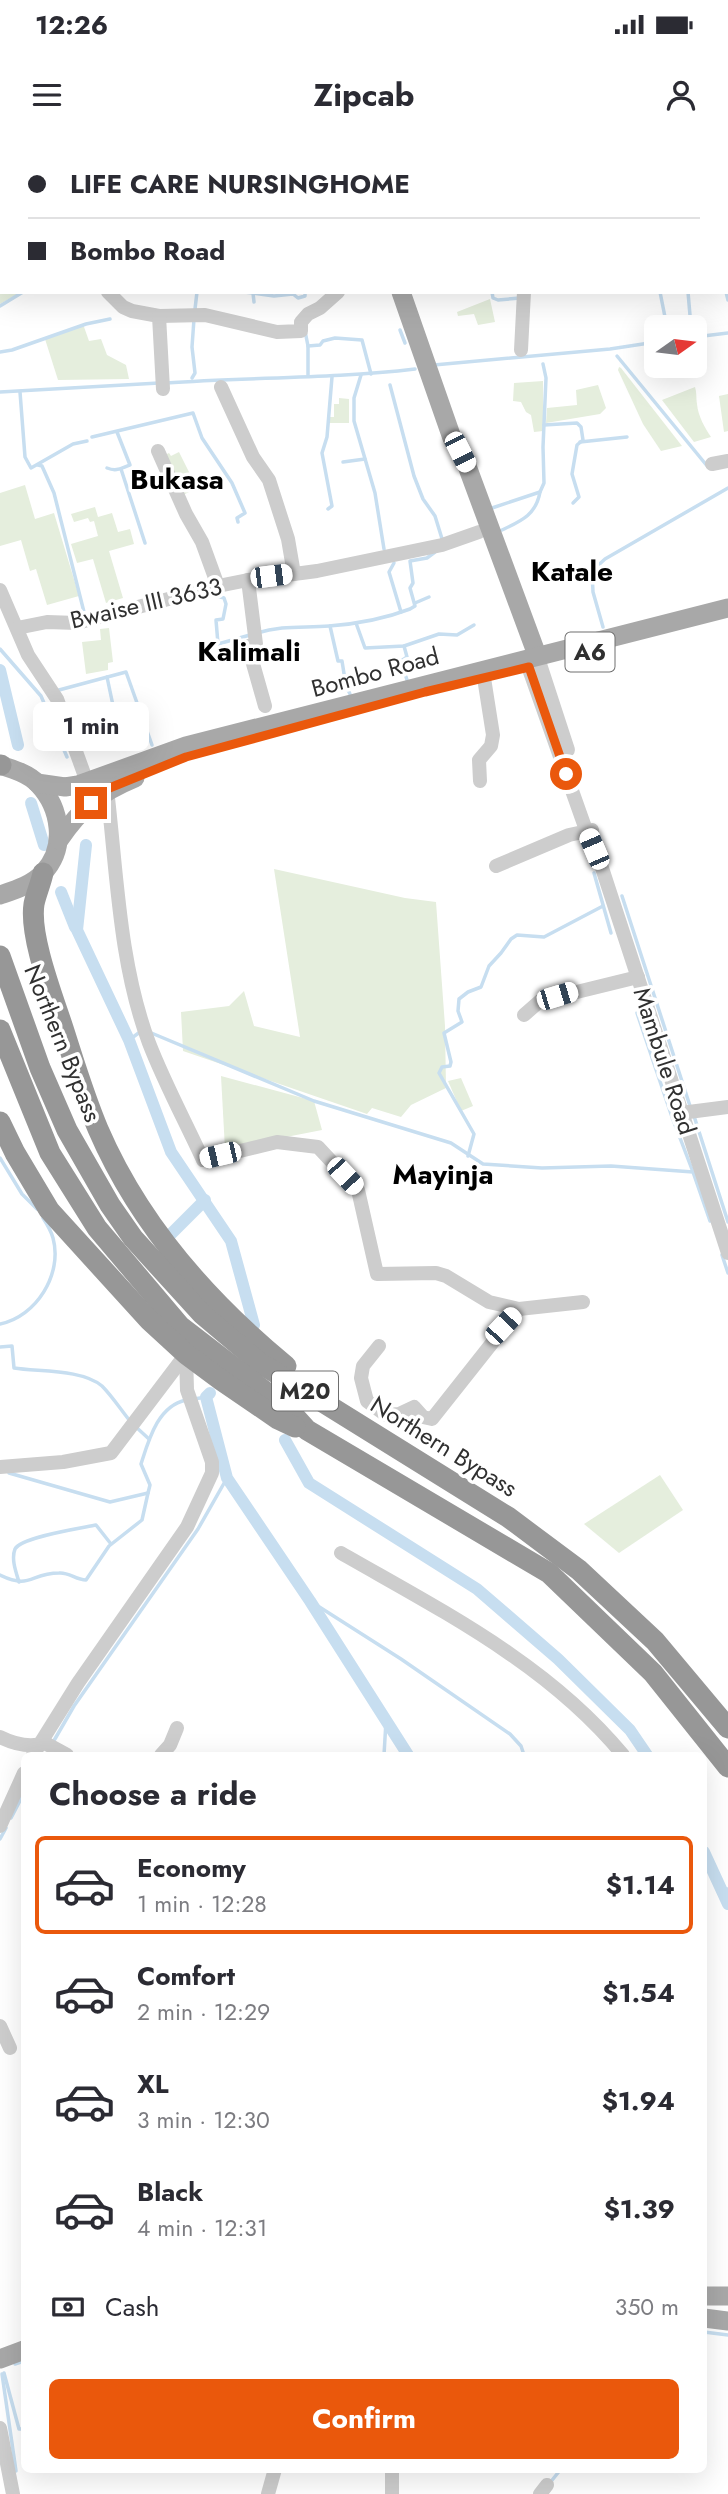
<!DOCTYPE html>
<html lang="en">
<head>
<meta charset="utf-8">
<style>
  :root { --surface:#fff; --page:#f2f2f3; --text:#2b2b33; --muted:#7c7c81; --line:#e1e1e2; --accent:#ea580c }
  body { margin:0; font-family:Jost,sans-serif; background:var(--page); color:var(--text); height:100vh; display:flex; flex-direction:column; font-size:26px; white-space:nowrap }
  * { box-sizing:border-box; margin:0 }
  p { font-size:23px; color:var(--muted) }
  .icon { flex:none; width:38px; height:38px; fill:none; stroke:currentColor; stroke-width:2; stroke-linecap:round; stroke-linejoin:round }
  .map { position:relative; flex:1; overflow:hidden }
  .drawer { position:absolute; left:21px; top:1612px; width:686px; height:721px; display:flex; flex-direction:column; background:var(--surface); border-radius:10px; box-shadow:0 7px 28px #0002 }
  .drawer>* { flex:none }
  .banner { position:absolute; left:0px; top:0px; width:728px; height:154px; box-shadow:0 7px 28px #0002; display:grid; align-content:center; height:154px; padding:0 28px; background:var(--surface) }
  .needle { width:46px; rotate:76deg }
  .controls { position:absolute; left:644px; top:175px; display:grid; gap:14px }
  .controls a { display:grid; place-items:center; width:63px; height:63px; border-radius:10px; background:var(--surface); box-shadow:0 7px 28px #0002; font-size:35px }
  .end { position:absolute; width:32px; height:32px; margin:-16px; border:9px solid #ea580c; background:#fff; box-shadow:0 0 0 4px #fff }
  .from { border-radius:50% }
  .bubble { position:absolute; height:49px; border-radius:10px; background:var(--surface); box-shadow:0 7px 28px #0002; font-size:23px; font-weight:700; line-height:49px; text-align:center }
  .car { position:absolute; width:21px; height:42px; margin:-21px -10px; border-radius:9px; box-shadow:0 0 5px 2px #0007; background:linear-gradient(#fff 24%,#345 0 40%,#fff 0 76%,#345 0 86%,#fff 0) }
  .banner b { display:flex; align-items:center; gap:24px; height:66px; font-size:26px }
  .banner b+b { border-top:2px solid var(--line) }
  .banner i { width:18px; height:18px; background:var(--text) }
  ul { padding:0; list-style:none }
  li { display:flex; align-items:center; gap:21px; height:98px; margin:0 14px 10px; padding:0 14px; border:4px solid transparent; border-radius:10px }
  li div { flex:1 }
  li b { display:block; font-size:26px }
  li em { font-style:normal; font-weight:700 }
  li.current { border-color:var(--accent) }
  li>.icon { width:63px; height:63px; stroke-width:1.5 }
  h2 { padding:0 28px; font-size:32px; line-height:84px }
  .pay { display:flex; align-items:center; gap:18px; height:77px; padding:0 28px; font-size:26px }
  .pay p { margin-inline-start:auto }
  .action { display:flex; gap:14px; margin-top:auto; padding:14px 28px }
  .action a { flex:1; height:80px; border-radius:10px; background:var(--accent); color:#fff; font-size:28px; font-weight:700; line-height:80px; text-align:center }
  .status { display:flex; justify-content:space-between; align-items:center; height:49px; padding:0 35px; background:var(--surface); direction:ltr }
  .status svg { height:19px; fill:currentColor }
  header { display:flex; justify-content:space-between; align-items:center; height:91px; padding:0 28px; background:var(--surface); font-size:32px; font-weight:700 }
  .map>svg:first-child { display:block }
  .green { fill:#e5eedd }
  .lines { fill:none; stroke-linecap:round; stroke-linejoin:round }
  .stream { stroke:#c7def0; stroke-width:3.5 }
  .canal { stroke:#c7def0; stroke-width:12 }
  .minor { stroke:#cdcdcd; stroke-width:14 }
  .major { stroke:#a8a8a8; stroke-width:19 }
  .highway { stroke:#979797; stroke-width:21 }
  .route { stroke:#ea580c; stroke-width:9 }
  .labels { text-anchor:middle; dominant-baseline:central; stroke-width:7; stroke-linejoin:round; paint-order:stroke }
  .shield { fill:#fff; stroke:#6e6e6e; stroke-width:2 }
  .shield-label { font-size:23px; font-weight:bold; fill:#303030 }
  .street-label { font-size:24px; fill:#303030; stroke:#fff }
  .quarter-label { font-size:28px; font-weight:bold; fill:#000; stroke:#fff }
</style>
</head>
<body>
<div class="status"><b>12:26</b><svg viewBox="0 0 49 12"><path d="M0 12V9h3v3zM5 12V6h3v6zM10 12V3h3v9zM15 12V0h3v12zM26 1h20v11H26zM47 4h2v5h-2z"/></svg></div>
<header><svg class="icon" aria-label="menu" viewBox="0 0 24 24"><path d="M4 6h16M4 12h16M4 18h16"/></svg>Zipcab<svg class="icon" aria-label="person" viewBox="0 0 24 24"><circle cx="12" cy="8" r="4"/><path d="M4 21q1-7 8-7t8 7"/></svg></header>
<div class="map">
<svg width="728" height="2354" viewBox="0 0 728 2354">
  <rect width="100%" height="100%" fill="#fff"/>
  <g class="green">
    <polygon points="0,110 2,110 2,152 21,152 0,164"/>
    <polygon points="490,159 495,182 478,185 474,174 458,176 457,172"/>
    <polygon points="83,184 89,201 101,199 107,215 126,225 129,239 58,240 45,199"/>
    <polygon points="619,227 621,228 682,306 661,311 643,284 618,230"/>
    <polygon points="543,241 543,291 534,292 531,275 526,272 521,262 513,261 514,243"/>
    <polygon points="598,245 606,268 600,274 546,283 547,268 577,265 576,250"/>
    <path d="M695,247C697,254 696,258 697,264C698,276 705,288 711,297L694,302L662,260Z"/>
    <polygon points="728,254 728,291 724,292 719,256"/>
    <polygon points="339,258 349,259 349,283 329,283 330,277 334,277 334,264 339,264"/>
    <polygon points="179,312 197,348 183,355 165,315 169,313 171,316"/>
    <polygon points="25,345 35,379 54,373 79,456 47,465 36,429 30,431 21,400 0,406 0,353"/>
    <polygon points="95,367 98,377 112,373 118,392 130,389 134,404 109,411 123,458 106,463 93,419 77,423 71,404 98,396 94,381 90,382 88,378 74,382 71,374"/>
    <polygon points="109,488 113,522 108,523 108,530 86,534 82,502 101,500 100,489"/>
    <polygon points="274,729 405,758 436,762 445,886 446,948 411,965 401,977 372,968 367,974 183,911 181,872 229,866 244,851 254,886 300,897"/>
    <polygon points="221,936 314,961 322,990 225,1009"/>
    <polygon points="461,938 473,966 461,971 448,941"/>
    <polygon points="660,1335 683,1370 619,1413 584,1384"/>
  </g>
  <g class="lines">
    <g class="stream">
      <polyline points="251,0 256,2"/>
      <polyline points="470,0 472,2"/>
      <polyline points="710,0 710,2"/>
      <polyline points="92,2 95,0"/>
      <polyline points="244,2 247,0"/>
      <polyline points="306,2 312,0"/>
      <polyline points="618,2 619,0"/>
      <polyline points="646,2 652,0"/>
      <polyline points="0,37 2,40"/>
      <polyline points="244,152 253,153 254,162"/>
      <polyline points="492,152 493,158 498,160 520,158"/>
      <polyline points="660,152 667,187"/>
      <polyline points="688,152 691,187"/>
      <polyline points="726,152 728,160"/>
      <polyline points="253,153 274,156 293,154 298,158 305,156 305,152"/>
      <polyline points="0,166 23,152"/>
      <polyline points="195,169 197,152"/>
      <polyline points="400,190 405,203"/>
      <polyline points="305,191 308,206 308,235"/>
      <polyline points="695,197 728,193"/>
      <polyline points="308,206 320,205 323,201 335,198 362,200 371,234"/>
      <polyline points="0,212 12,210 86,184 110,179"/>
      <polyline points="617,216 708,327"/>
      <polyline points="434,223 434,225 610,209 656,202"/>
      <polyline points="361,235 354,258 354,281 375,353 384,409"/>
      <polyline points="192,238 195,233 192,207 194,179"/>
      <path d="M166,243C250,237 332,239 415,229"/>
      <polyline points="390,245 414,336 423,359 435,376 443,402"/>
      <polyline points="0,252 159,243"/>
      <polyline points="20,252 25,317 31,328 73,304 87,301"/>
      <polyline points="544,285 577,283 581,287 583,300 577,305 572,334 579,357 573,363"/>
      <polyline points="92,297 193,273 202,298 232,343 245,373 237,378 238,382"/>
      <polyline points="580,302 627,297"/>
      <polyline points="343,322 365,319"/>
      <polyline points="38,325 42,326 54,353 85,476"/>
      <path d="M107,328C117,332 121,328 130,325L117,292"/>
      <polyline points="121,329 145,403"/>
      <polyline points="492,368 540,352 544,343 543,307 546,238 543,224"/>
      <polyline points="328,369 332,366 322,313 327,297 332,237"/>
      <path d="M502,390C521,381 536,375 540,352"/>
      <polyline points="394,423 389,432 401,472"/>
      <polyline points="210,454 224,458 226,464 223,479 216,480 218,504 250,495"/>
      <polyline points="415,463 429,457"/>
      <polyline points="356,483 365,508 404,506 439,494 457,495 474,485"/>
      <polyline points="330,486 338,521 342,521 346,546 350,554"/>
      <polyline points="603,487 593,452 592,431 605,419 728,348"/>
      <path d="M257,493C282,485 304,488 329,486C356,484 384,479 410,469L415,466L410,448L413,443L410,421L427,418L435,412"/>
      <polyline points="404,506 407,517 401,521 407,540"/>
      <polyline points="0,509 41,556 67,617"/>
      <polyline points="107,537 122,608"/>
      <polyline points="59,550 126,532 152,605"/>
      <polyline points="594,733 611,793"/>
      <polyline points="622,756 690,966"/>
      <polyline points="637,873 672,977 693,1032"/>
      <polyline points="149,892 314,961 451,1003 483,1024 542,1028 611,1026 693,1032 710,1081"/>
      <polyline points="129,900 140,892"/>
      <polyline points="694,976 728,1082"/>
      <polyline points="468,1016 474,994 439,933 442,927 450,926 451,922 444,893 462,882 458,871 459,859 468,852 481,847 489,826 501,813 511,799 517,795 544,797 603,766"/>
      <polyline points="0,1018 22,1054 37,1069"/>
      <polyline points="722,1115 728,1133"/>
      <path d="M0,1184C36,1177 63,1134 53,1098C51,1091 47,1084 43,1078"/>
      <path d="M0,1207L12,1206L14,1228C39,1232 82,1229 102,1246C112,1256 121,1270 130,1281"/>
      <polyline points="194,1259 206,1257"/>
      <polyline points="136,1287 149,1299"/>
      <path d="M9,1333L110,1362L148,1353L150,1345L141,1324C149,1299 158,1266 186,1260"/>
      <path d="M0,1435C31,1450 30,1433 59,1433C69,1432 76,1440 86,1440L109,1406L142,1380L148,1353"/>
      <path d="M19,1442C16,1432 11,1419 15,1409C21,1397 82,1388 96,1385L111,1404"/>
      <polyline points="310,1461 401,1519 510,1594 521,1606 524,1615"/>
      <polyline points="52,1604 74,1566 198,1389 227,1338"/>
      <polyline points="384,1615 386,1581"/>
      <polyline points="11,1678 24,1653"/>
      <polyline points="0,1699 6,1688"/>
      <polyline points="723,1750 728,1749"/>
      <polyline points="704,2192 728,2195"/>
      <polyline points="15,2224 24,2221"/>
      <polyline points="4,2233 19,2289 24,2289"/>
      <polyline points="2,2234 16,2331"/>
      <polyline points="549,2344 561,2329"/>
    </g>
    <g class="canal">
      <polyline points="0,530 18,605"/>
      <polyline points="31,663 44,705"/>
      <polyline points="86,705 77,790 129,900 171,1012 231,1101 254,1185"/>
      <polyline points="61,752 75,787"/>
      <polyline points="170,1095 205,1060"/>
      <polyline points="210,1253 206,1257 227,1338 310,1461 408,1615"/>
      <polyline points="285,1300 309,1343 477,1449 558,1519 630,1590 647,1615"/>
      <polyline points="704,1712 728,1764"/>
    </g>
    <g class="minor">
      <polyline points="181,0 181,2"/>
      <polyline points="218,2 226,0"/>
      <polyline points="666,2 672,0"/>
      <polyline points="0,57 2,59"/>
      <polyline points="108,152 123,167 132,171 159,176 205,175 277,192 301,191 301,182 308,174 320,168 338,152"/>
      <polyline points="159,176 163,249"/>
      <polyline points="521,210 524,152"/>
      <polyline points="221,247 253,317 269,340 288,399 294,434"/>
      <polyline points="158,311 186,374 202,402 218,446"/>
      <polyline points="712,324 728,321"/>
      <polyline points="248,440 256,504 248,506 265,566"/>
      <polyline points="0,450 28,515 57,559 87,642"/>
      <polyline points="17,488 47,482 77,483 218,446 248,440 317,431 442,405 479,392"/>
      <polyline points="537,515 568,610"/>
      <polyline points="525,518 586,690 602,728 728,1113"/>
      <polyline points="480,641 479,620 491,606 493,595 484,538"/>
      <path d="M107,649C117,733 119,823 149,903C164,942 185,981 203,1020L277,1002L318,1007L358,1050L377,1134L436,1133L446,1136L489,1162L519,1169L583,1162"/>
      <polyline points="496,726 569,695 592,690"/>
      <polyline points="524,875 540,861 638,837"/>
      <polyline points="681,973 728,967"/>
      <polyline points="379,1206 363,1226 361,1238 367,1261 386,1275 399,1274 414,1267 423,1277 432,1279 519,1169"/>
      <polyline points="0,1327 63,1322 111,1313 186,1214"/>
      <path d="M341,1413C442,1471 548,1524 623,1615"/>
      <path d="M0,1597C14,1604 30,1608 45,1603L67,1615"/>
      <polyline points="33,1615 78,1543 187,1387 212,1333 212,1322 187,1250 186,1214"/>
      <polyline points="161,1615 170,1605 177,1588"/>
      <polyline points="0,1686 24,1633"/>
      <polyline points="0,1886 10,1908"/>
      <polyline points="0,2288 13,2354"/>
      <polyline points="268,2354 275,2329"/>
      <polyline points="392,2354 392,2329"/>
      <polyline points="540,2354 547,2345"/>
    </g>
    <g class="major">
      <polyline points="345,0 346,2"/>
      <polyline points="401,152 452,298 467,326 537,515"/>
      <path d="M0,625C13,629 29,634 38,644C61,668 67,708 43,733C32,745 15,750 0,755"/>
      <polyline points="37,643 65,647 78,645 186,606 728,468"/>
      <path d="M59,700C82,667 99,653 135,638"/>
      <polyline points="704,2156 728,2156"/>
      <polyline points="704,2178 728,2181"/>
      <polyline points="0,2219 24,2210"/>
    </g>
    <g class="highway">
      <polyline points="0,625 1,625"/>
      <path d="M43,733C41,743 36,754 34,764C29,796 53,857 63,888C74,922 84,956 98,989C138,1082 208,1162 286,1226"/>
      <polyline points="0,816 40,928 67,990 110,1065 133,1098 202,1174 260,1223 508,1377 579,1430 655,1501 728,1588"/>
      <polyline points="0,890 50,1013 97,1088 180,1186 288,1269 307,1290 549,1433 653,1533 728,1627"/>
      <polyline points="0,982 15,1013 49,1070 149,1180 186,1214 221,1240 278,1279 295,1287"/>
    </g>
  </g>
  <g class="lines">
    <polyline class="route" points="91,663 107,649 186,617 425,552 529,527 566,634"/>
  </g>
  <g class="labels">
    <g class="shield">
      <rect x="565.5" y="492.5" width="49" height="39" rx="5"/>
      <rect x="272" y="1231.5" width="66" height="39" rx="5"/>
    </g>
    <g class="shield-label">
      <text x="590" y="512">A6</text>
      <text x="305" y="1251">M20</text>
    </g>
    <g class="street-label">
      <text transform="translate(146 463) rotate(-13)">Bwaise III 3633</text>
      <text transform="translate(375 532) rotate(-15)">Bombo Road</text>
      <text transform="translate(63 903) rotate(68)">Northern Bypass</text>
      <text transform="translate(665 921) rotate(72)">Mambule Road</text>
      <text transform="translate(444 1306) rotate(32)">Northern Bypass</text>
    </g>
    <g class="quarter-label">
      <text x="177" y="339">Bukasa</text>
      <text x="572" y="431">Katale</text>
      <text x="249" y="511">Kalimali</text>
      <text x="443" y="1034">Mayinja</text>
    </g>
  </g>
</svg>
<div class="controls">
<a><svg class="needle" viewBox="-14 -14 28 28"><path d="M0-13l5 13h-10z" fill="#e53935"/><path d="M0 13l5-13h-10z" fill="#7c7c81"/></svg></a>
</div>
<i class="end from" style="left:566px;top:634px"></i>
<i class="end" style="left:91px;top:663px"></i>
<div class="bubble" style="left:33px;top:562px;width:116px">1 min</div>
<i class="car" style="left:460px;top:312px;rotate:153deg"></i>
<i class="car" style="left:271px;top:436px;rotate:83deg"></i>
<i class="car" style="left:594px;top:709px;rotate:337deg"></i>
<i class="car" style="left:557px;top:856px;rotate:73deg"></i>
<i class="car" style="left:220px;top:1015px;rotate:257deg"></i>
<i class="car" style="left:345px;top:1036px;rotate:137deg"></i>
<i class="car" style="left:503px;top:1186px;rotate:43deg"></i>
<div class="banner">
<b><i class="from"></i>LIFE CARE NURSINGHOME</b>
<b><i></i>Bombo Road</b>
</div>
<section class="drawer">
<h2>Choose a ride</h2>
<ul>
<li class="current"><svg class="icon" aria-label="car" viewBox="0 0 24 24"><path d="M5 17H2v-5l4-1 3-4h7l3 4 3 1v5h-3M9 17h6M6 11h13"/><circle cx="7" cy="17" r="2"/><circle cx="17" cy="17" r="2"/></svg><div><b>Economy</b><p>1 min · 12:28</p></div><em>$1.14</em></li>
<li><svg class="icon" aria-label="car" viewBox="0 0 24 24"><path d="M5 17H2v-5l4-1 3-4h7l3 4 3 1v5h-3M9 17h6M6 11h13"/><circle cx="7" cy="17" r="2"/><circle cx="17" cy="17" r="2"/></svg><div><b>Comfort</b><p>2 min · 12:29</p></div><em>$1.54</em></li>
<li><svg class="icon" aria-label="car" viewBox="0 0 24 24"><path d="M5 17H2v-5l4-1 3-4h7l3 4 3 1v5h-3M9 17h6M6 11h13"/><circle cx="7" cy="17" r="2"/><circle cx="17" cy="17" r="2"/></svg><div><b>XL</b><p>3 min · 12:30</p></div><em>$1.94</em></li>
<li><svg class="icon" aria-label="car" viewBox="0 0 24 24"><path d="M5 17H2v-5l4-1 3-4h7l3 4 3 1v5h-3M9 17h6M6 11h13"/><circle cx="7" cy="17" r="2"/><circle cx="17" cy="17" r="2"/></svg><div><b>Black</b><p>4 min · 12:31</p></div><em>$1.39</em></li>
</ul>
<div class="pay"><svg class="icon" aria-label="cash" viewBox="0 0 24 24"><path d="M3 7h18v10H3z"/><circle cx="12" cy="12" r="2"/></svg>Cash<p>350 m</p></div>
<div class="action"><a>Confirm</a></div>
</section>
</div>
</body>
</html>
